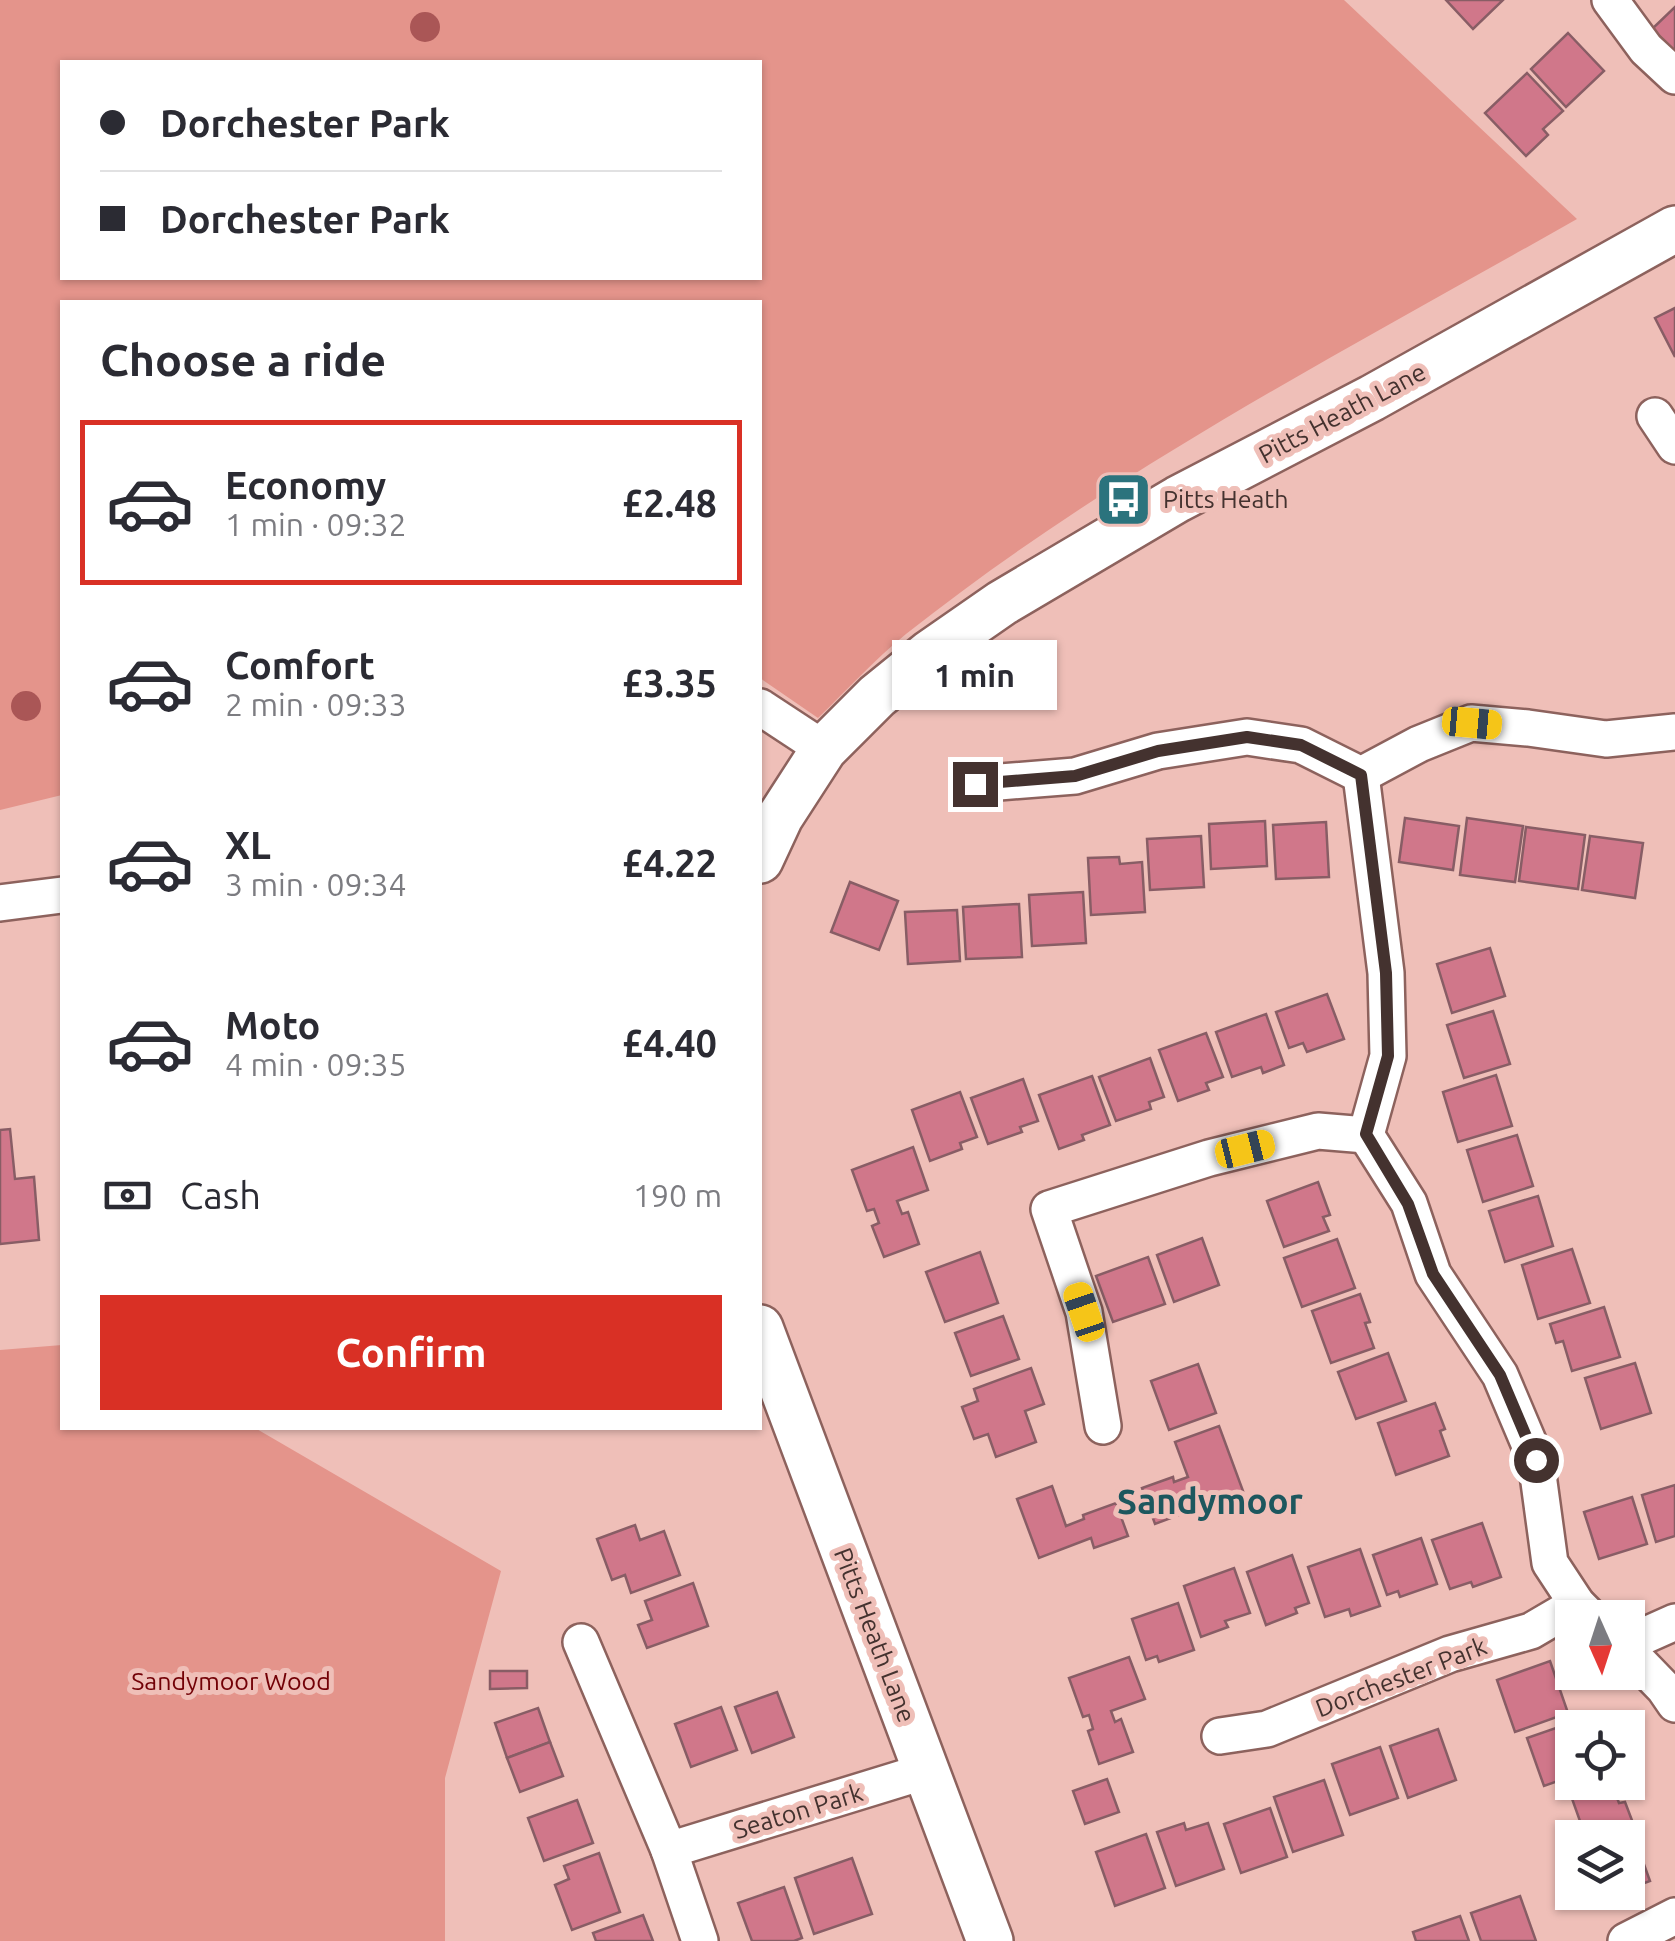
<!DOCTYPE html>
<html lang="en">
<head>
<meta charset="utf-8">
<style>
  :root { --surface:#fff; --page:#f7f7f7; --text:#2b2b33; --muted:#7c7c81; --line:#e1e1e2; --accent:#d93025 }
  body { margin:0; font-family:Ubuntu,sans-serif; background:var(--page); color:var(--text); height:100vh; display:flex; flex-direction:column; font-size:38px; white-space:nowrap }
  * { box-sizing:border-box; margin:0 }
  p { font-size:32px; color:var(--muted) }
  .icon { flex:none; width:55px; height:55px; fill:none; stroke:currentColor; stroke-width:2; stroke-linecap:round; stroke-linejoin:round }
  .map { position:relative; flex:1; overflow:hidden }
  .details { position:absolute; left:60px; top:300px; width:702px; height:1130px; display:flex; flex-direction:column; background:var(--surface); border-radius:0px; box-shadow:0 2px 8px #0004 }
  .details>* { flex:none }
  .banner { position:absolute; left:60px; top:60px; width:702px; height:220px; border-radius:0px; box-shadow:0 2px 8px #0004; display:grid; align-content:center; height:220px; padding:0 40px; background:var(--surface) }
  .needle { width:65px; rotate:177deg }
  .tools { position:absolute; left:1555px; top:1600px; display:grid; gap:20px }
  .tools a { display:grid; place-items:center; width:90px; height:90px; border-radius:0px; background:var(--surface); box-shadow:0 2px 8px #0004; font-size:50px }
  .end { position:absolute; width:45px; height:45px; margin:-22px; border:12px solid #44322f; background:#fff; box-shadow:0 0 0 5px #fff }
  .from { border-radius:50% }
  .bubble { position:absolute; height:70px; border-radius:0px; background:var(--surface); box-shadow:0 2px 8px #0004; font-size:32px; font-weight:700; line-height:70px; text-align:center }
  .car { position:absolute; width:30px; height:60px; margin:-30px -15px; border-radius:12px; box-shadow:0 0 8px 2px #0007; background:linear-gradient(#f5c518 24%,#345 0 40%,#f5c518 0 76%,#345 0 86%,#f5c518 0) }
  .banner b { display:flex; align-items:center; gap:35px; height:95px; font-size:38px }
  .banner b+b { border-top:2px solid var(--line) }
  .banner i { width:25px; height:25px; background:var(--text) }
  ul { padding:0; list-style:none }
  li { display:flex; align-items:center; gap:30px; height:165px; margin:0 20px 15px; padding:0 20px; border:5px solid transparent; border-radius:0px }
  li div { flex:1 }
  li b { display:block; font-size:38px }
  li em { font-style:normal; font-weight:700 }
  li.current { border-color:var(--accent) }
  li>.icon { width:90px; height:90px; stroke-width:1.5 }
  h2 { padding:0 40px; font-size:45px; line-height:120px }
  .pay { display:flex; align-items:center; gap:25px; height:110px; padding:0 40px; font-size:38px }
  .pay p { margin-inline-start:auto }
  .button { display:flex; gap:20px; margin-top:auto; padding:20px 40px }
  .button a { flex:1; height:115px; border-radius:0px; background:var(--accent); color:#fff; font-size:40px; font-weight:700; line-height:115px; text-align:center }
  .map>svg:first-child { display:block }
  .green { fill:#e4948b; fill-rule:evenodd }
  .building { fill:#d0778a; stroke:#885d65; stroke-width:2.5 }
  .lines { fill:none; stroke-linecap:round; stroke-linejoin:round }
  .minor-casing { stroke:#8d625d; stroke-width:40 }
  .tertiary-casing { stroke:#8d625d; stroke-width:50 }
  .minor { stroke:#fff; stroke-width:35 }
  .tertiary { stroke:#fff; stroke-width:45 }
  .tree { fill:#aa5656 }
  .route { stroke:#44322f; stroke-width:12 }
  .labels { text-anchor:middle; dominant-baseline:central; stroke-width:10; stroke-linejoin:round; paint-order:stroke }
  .street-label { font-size:25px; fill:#44322f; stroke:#efbfb8 }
  .poi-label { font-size:25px; fill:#44322f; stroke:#efbfb8; text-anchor:start }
  .park-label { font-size:25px; fill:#720006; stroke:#efbfb8 }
  .district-label { font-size:35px; font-weight:bold; fill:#1d575e; stroke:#efbfb8 }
</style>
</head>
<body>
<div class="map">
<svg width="1675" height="1941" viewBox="0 0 1675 1941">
  <rect width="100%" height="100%" fill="#efbfb8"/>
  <g class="green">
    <path d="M0,0H1344L1577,219C1348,349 1113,470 906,634C875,659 847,690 818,718L760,678V302H62V795L0,810ZM62,62H760V278H62Z"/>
    <polygon points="62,1345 62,1428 255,1428 501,1571 445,1778 445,1941 0,1941 0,1350"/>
  </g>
  <g class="building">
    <polygon points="1446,0 1503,0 1473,29"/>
    <polygon points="1675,7 1675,52 1652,29"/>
    <polygon points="1568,33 1604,71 1566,107 1531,69"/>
    <polygon points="1527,73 1563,111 1543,129 1548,135 1526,156 1485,113"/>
    <polygon points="1675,308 1675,357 1655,318"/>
    <polygon points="1405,818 1459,826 1453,870 1399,862"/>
    <polygon points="1467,818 1523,826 1515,882 1460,875"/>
    <polygon points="1265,821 1267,866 1211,869 1209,824"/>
    <polygon points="1326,822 1329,877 1276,879 1273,825"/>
    <polygon points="1526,827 1585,835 1578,889 1519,881"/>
    <polygon points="1201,836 1204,887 1150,890 1147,839"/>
    <polygon points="1590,836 1643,843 1635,898 1582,890"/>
    <polygon points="1119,857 1120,864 1142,862 1145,912 1091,915 1088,858"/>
    <polygon points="850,882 898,901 879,950 831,932"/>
    <polygon points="1083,892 1086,943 1032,946 1029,895"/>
    <polygon points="1019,904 1022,957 966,959 963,907"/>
    <polygon points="957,910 960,961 908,964 905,912"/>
    <polygon points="1490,948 1505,996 1452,1013 1437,964"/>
    <polygon points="1327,994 1344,1039 1307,1052 1303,1043 1289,1048 1276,1012"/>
    <polygon points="1493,1011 1510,1064 1464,1078 1447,1025"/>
    <polygon points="1266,1014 1284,1065 1263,1073 1261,1067 1232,1077 1216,1032"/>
    <polygon points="1206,1033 1223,1077 1206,1083 1209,1090 1178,1101 1159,1050"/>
    <polygon points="1150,1058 1164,1097 1149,1102 1151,1109 1116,1121 1099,1077"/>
    <polygon points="1496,1075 1512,1126 1458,1142 1443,1092"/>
    <polygon points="1092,1076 1110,1125 1082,1135 1084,1140 1059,1149 1039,1095"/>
    <polygon points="1023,1079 1038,1121 1020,1127 1022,1132 988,1144 971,1098"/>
    <polygon points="960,1092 977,1137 960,1143 962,1149 930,1161 912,1110"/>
    <polygon points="10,1129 15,1179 34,1177 39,1240 0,1244 0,1130"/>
    <polygon points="1517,1135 1533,1186 1483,1202 1467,1150"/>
    <polygon points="913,1147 928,1190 897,1201 902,1214 908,1212 919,1244 884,1257 872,1226 879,1223 874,1209 867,1211 852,1170"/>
    <polygon points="1318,1182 1330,1215 1323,1217 1329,1231 1284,1247 1267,1201"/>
    <polygon points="1538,1196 1553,1246 1505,1262 1489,1211"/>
    <polygon points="1202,1238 1219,1285 1174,1302 1157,1255"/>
    <polygon points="1337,1239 1355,1288 1302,1307 1284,1258"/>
    <polygon points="1572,1249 1590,1303 1538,1319 1522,1265"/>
    <polygon points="980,1252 998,1303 945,1322 926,1272"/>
    <polygon points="1148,1257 1165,1304 1113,1322 1096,1276"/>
    <polygon points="1360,1294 1370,1322 1365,1323 1374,1348 1331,1363 1312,1311"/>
    <polygon points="1604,1307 1620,1357 1572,1371 1563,1341 1556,1343 1550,1324"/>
    <polygon points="1003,1316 1019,1359 971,1376 955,1333"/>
    <polygon points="1388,1353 1406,1401 1356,1419 1338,1372"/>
    <polygon points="1635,1363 1651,1413 1601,1429 1585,1378"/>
    <polygon points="1198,1364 1216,1413 1169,1430 1151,1381"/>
    <polygon points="1031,1368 1044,1404 1025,1411 1036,1442 996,1457 988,1434 974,1439 962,1407 978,1401 974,1389"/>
    <polygon points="1435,1403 1445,1429 1440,1431 1449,1456 1396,1475 1378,1423"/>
    <polygon points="1219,1426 1243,1491 1200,1507 1197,1501 1185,1506 1187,1512 1155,1524 1142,1488 1173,1477 1174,1482 1188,1477 1175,1442"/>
    <polygon points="1675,1485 1675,1536 1656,1542 1642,1495"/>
    <polygon points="1052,1486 1066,1526 1084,1519 1083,1515 1116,1503 1128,1536 1094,1548 1091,1538 1039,1558 1017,1499"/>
    <polygon points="1632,1497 1647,1544 1599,1559 1584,1512"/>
    <polygon points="1482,1523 1501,1577 1473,1587 1471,1582 1450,1589 1432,1540"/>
    <polygon points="635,1525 640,1540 664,1531 680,1575 631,1593 625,1575 612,1580 597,1539"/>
    <polygon points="1421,1538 1437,1584 1400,1597 1398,1591 1387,1595 1373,1555"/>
    <polygon points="1360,1549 1380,1606 1351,1616 1349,1609 1325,1617 1308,1567"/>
    <polygon points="1292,1555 1309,1603 1295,1608 1297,1613 1266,1625 1247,1572"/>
    <polygon points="1234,1568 1250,1613 1225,1621 1228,1627 1201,1637 1184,1586"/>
    <polygon points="693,1583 708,1626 647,1648 638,1625 652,1620 645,1601"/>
    <polygon points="1178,1603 1194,1650 1159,1662 1157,1656 1146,1660 1132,1619"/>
    <polygon points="1129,1657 1145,1699 1111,1711 1115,1722 1121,1719 1133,1752 1099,1764 1088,1731 1093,1729 1089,1715 1083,1717 1069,1678"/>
    <polygon points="1550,1661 1568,1713 1515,1732 1497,1680"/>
    <polygon points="490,1671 527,1671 527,1688 490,1689"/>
    <polygon points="777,1692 794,1737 752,1753 735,1707"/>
    <polygon points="721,1707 737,1750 691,1767 675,1724"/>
    <polygon points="538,1708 550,1742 507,1758 495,1723"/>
    <polygon points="1576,1721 1578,1728 1572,1728 1572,1776 1544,1786 1527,1738"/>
    <polygon points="1438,1729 1456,1780 1408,1798 1390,1746"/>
    <polygon points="550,1742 563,1776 520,1792 507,1758"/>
    <polygon points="1380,1747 1398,1798 1350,1815 1332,1764"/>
    <polygon points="1107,1779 1119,1812 1085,1824 1073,1791"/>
    <polygon points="1324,1780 1343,1835 1293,1852 1274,1797"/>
    <polygon points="1602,1782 1611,1782 1619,1803 1625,1802 1633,1823 1586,1838 1570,1793"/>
    <polygon points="577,1800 593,1843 544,1861 528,1818"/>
    <polygon points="1270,1808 1287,1857 1241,1873 1224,1824"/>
    <polygon points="1184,1823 1186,1830 1208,1823 1224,1869 1176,1886 1157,1832"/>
    <polygon points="1146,1834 1165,1888 1115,1906 1096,1852"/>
    <polygon points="1633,1834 1650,1881 1628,1889 1628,1838 1622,1838"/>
    <polygon points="599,1853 620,1912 572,1930 555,1885 569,1879 564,1866"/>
    <polygon points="852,1858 872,1914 814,1934 795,1878"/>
    <polygon points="784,1887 802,1938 794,1941 752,1941 738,1903"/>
    <polygon points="1520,1896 1536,1941 1481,1941 1471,1913"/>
    <polygon points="643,1915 653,1941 596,1941 593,1933"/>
    <polygon points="1460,1916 1469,1941 1416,1941 1413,1932"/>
  </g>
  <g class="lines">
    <defs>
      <g id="minor">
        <polyline points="1610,0 1646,49 1675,76"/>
        <polyline points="1655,416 1675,446"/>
        <polyline points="760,707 824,749"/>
        <polyline points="1361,775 1386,973 1388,1056 1366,1135 1409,1203 1433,1274 1500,1375 1536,1460 1550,1563 1577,1604 1591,1618"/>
        <polyline points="975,784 1075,776 1158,751 1247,737 1301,745 1361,775 1419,744 1471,723 1528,728 1606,739 1675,732"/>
        <polyline points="0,903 62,895"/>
        <polyline points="1103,1426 1084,1312 1049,1209 1209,1158 1318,1131 1366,1135"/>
        <polyline points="581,1642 669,1850 700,1941"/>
        <polyline points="1628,1643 1675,1622"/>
        <polyline points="1628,1651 1664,1688 1675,1704"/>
        <polyline points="1220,1736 1267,1729 1450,1654 1531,1631 1577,1604"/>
        <polyline points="669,1850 926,1771"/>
        <polyline points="1626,1941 1675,1916"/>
      </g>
      <g id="tertiary">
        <polyline points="760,860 780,817 824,749 877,696 930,653 1002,603 1178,499 1372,398 1675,229"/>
        <polyline points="760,1328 990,1941"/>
      </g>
    </defs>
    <use href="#minor" class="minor-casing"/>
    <use href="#tertiary" class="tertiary-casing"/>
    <use href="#minor" class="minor"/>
    <use href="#tertiary" class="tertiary"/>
  </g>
  <g class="tree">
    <circle cx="425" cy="27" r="15"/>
    <circle cx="26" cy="706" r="15"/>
  </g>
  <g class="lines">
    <polyline class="route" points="975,784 1075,776 1158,751 1247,737 1301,745 1361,775 1386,973 1388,1056 1366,1134 1408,1204 1433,1274 1500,1375 1536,1460"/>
  </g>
  <defs>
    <symbol id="bus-square" viewBox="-11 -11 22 22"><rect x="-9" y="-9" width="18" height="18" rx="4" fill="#2b737d" stroke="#efbfb8"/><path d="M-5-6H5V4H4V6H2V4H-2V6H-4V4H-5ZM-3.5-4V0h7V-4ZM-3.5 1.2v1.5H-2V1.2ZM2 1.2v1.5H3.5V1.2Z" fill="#fff"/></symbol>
  </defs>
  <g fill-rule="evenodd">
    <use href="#bus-square" x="1092" y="468" width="63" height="63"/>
  </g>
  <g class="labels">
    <g class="street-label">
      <text transform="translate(1342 413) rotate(-28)">Pitts Heath Lane</text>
      <text transform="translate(875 1635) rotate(69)">Pitts Heath Lane</text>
      <text transform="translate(1401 1677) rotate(-21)">Dorchester Park</text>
      <text transform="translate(798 1811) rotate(-17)">Seaton Park</text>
    </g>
    <g class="poi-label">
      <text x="1163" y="499">Pitts Heath</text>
    </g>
    <g class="park-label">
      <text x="231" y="1681">Sandymoor Wood</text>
    </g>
    <g class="district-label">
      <text x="1210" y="1501">Sandymoor</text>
    </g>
  </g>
</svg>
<div class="tools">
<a><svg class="needle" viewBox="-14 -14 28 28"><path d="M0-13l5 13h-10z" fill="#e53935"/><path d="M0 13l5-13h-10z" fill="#7c7c81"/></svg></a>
<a><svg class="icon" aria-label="locate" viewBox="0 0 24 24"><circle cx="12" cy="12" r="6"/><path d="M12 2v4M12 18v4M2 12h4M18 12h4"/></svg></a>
<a><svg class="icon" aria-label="layers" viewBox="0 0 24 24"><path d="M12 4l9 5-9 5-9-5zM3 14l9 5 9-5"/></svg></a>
</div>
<i class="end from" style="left:1536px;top:1460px"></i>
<i class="end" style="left:975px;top:784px"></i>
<div class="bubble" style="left:892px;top:640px;width:165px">1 min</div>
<i class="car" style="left:1472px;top:723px;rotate:95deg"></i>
<i class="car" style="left:1245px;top:1149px;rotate:76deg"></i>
<i class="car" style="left:1084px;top:1312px;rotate:341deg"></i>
<div class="banner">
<b><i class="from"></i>Dorchester Park</b>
<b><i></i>Dorchester Park</b>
</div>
<section class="details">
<h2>Choose a ride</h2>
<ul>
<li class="current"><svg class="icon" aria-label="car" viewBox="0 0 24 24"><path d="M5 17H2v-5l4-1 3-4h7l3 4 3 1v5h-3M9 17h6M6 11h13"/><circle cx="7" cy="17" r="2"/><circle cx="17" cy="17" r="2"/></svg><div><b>Economy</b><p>1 min · 09:32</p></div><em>£2.48</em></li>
<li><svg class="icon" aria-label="car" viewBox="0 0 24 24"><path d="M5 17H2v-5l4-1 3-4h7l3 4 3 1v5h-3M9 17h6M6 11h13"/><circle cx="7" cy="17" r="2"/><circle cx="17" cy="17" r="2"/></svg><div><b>Comfort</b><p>2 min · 09:33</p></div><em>£3.35</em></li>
<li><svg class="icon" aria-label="car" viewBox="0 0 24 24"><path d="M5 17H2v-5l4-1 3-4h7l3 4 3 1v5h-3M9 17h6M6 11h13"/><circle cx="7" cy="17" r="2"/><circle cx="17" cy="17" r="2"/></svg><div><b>XL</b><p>3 min · 09:34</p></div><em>£4.22</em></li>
<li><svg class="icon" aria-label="car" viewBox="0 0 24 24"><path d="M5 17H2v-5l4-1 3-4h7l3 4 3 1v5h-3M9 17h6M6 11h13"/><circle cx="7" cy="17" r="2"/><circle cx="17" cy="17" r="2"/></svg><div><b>Moto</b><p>4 min · 09:35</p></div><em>£4.40</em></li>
</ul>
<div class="pay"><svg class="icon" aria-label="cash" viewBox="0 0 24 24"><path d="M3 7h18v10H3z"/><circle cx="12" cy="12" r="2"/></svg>Cash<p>190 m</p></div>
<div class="button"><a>Confirm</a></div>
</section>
</div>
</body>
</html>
